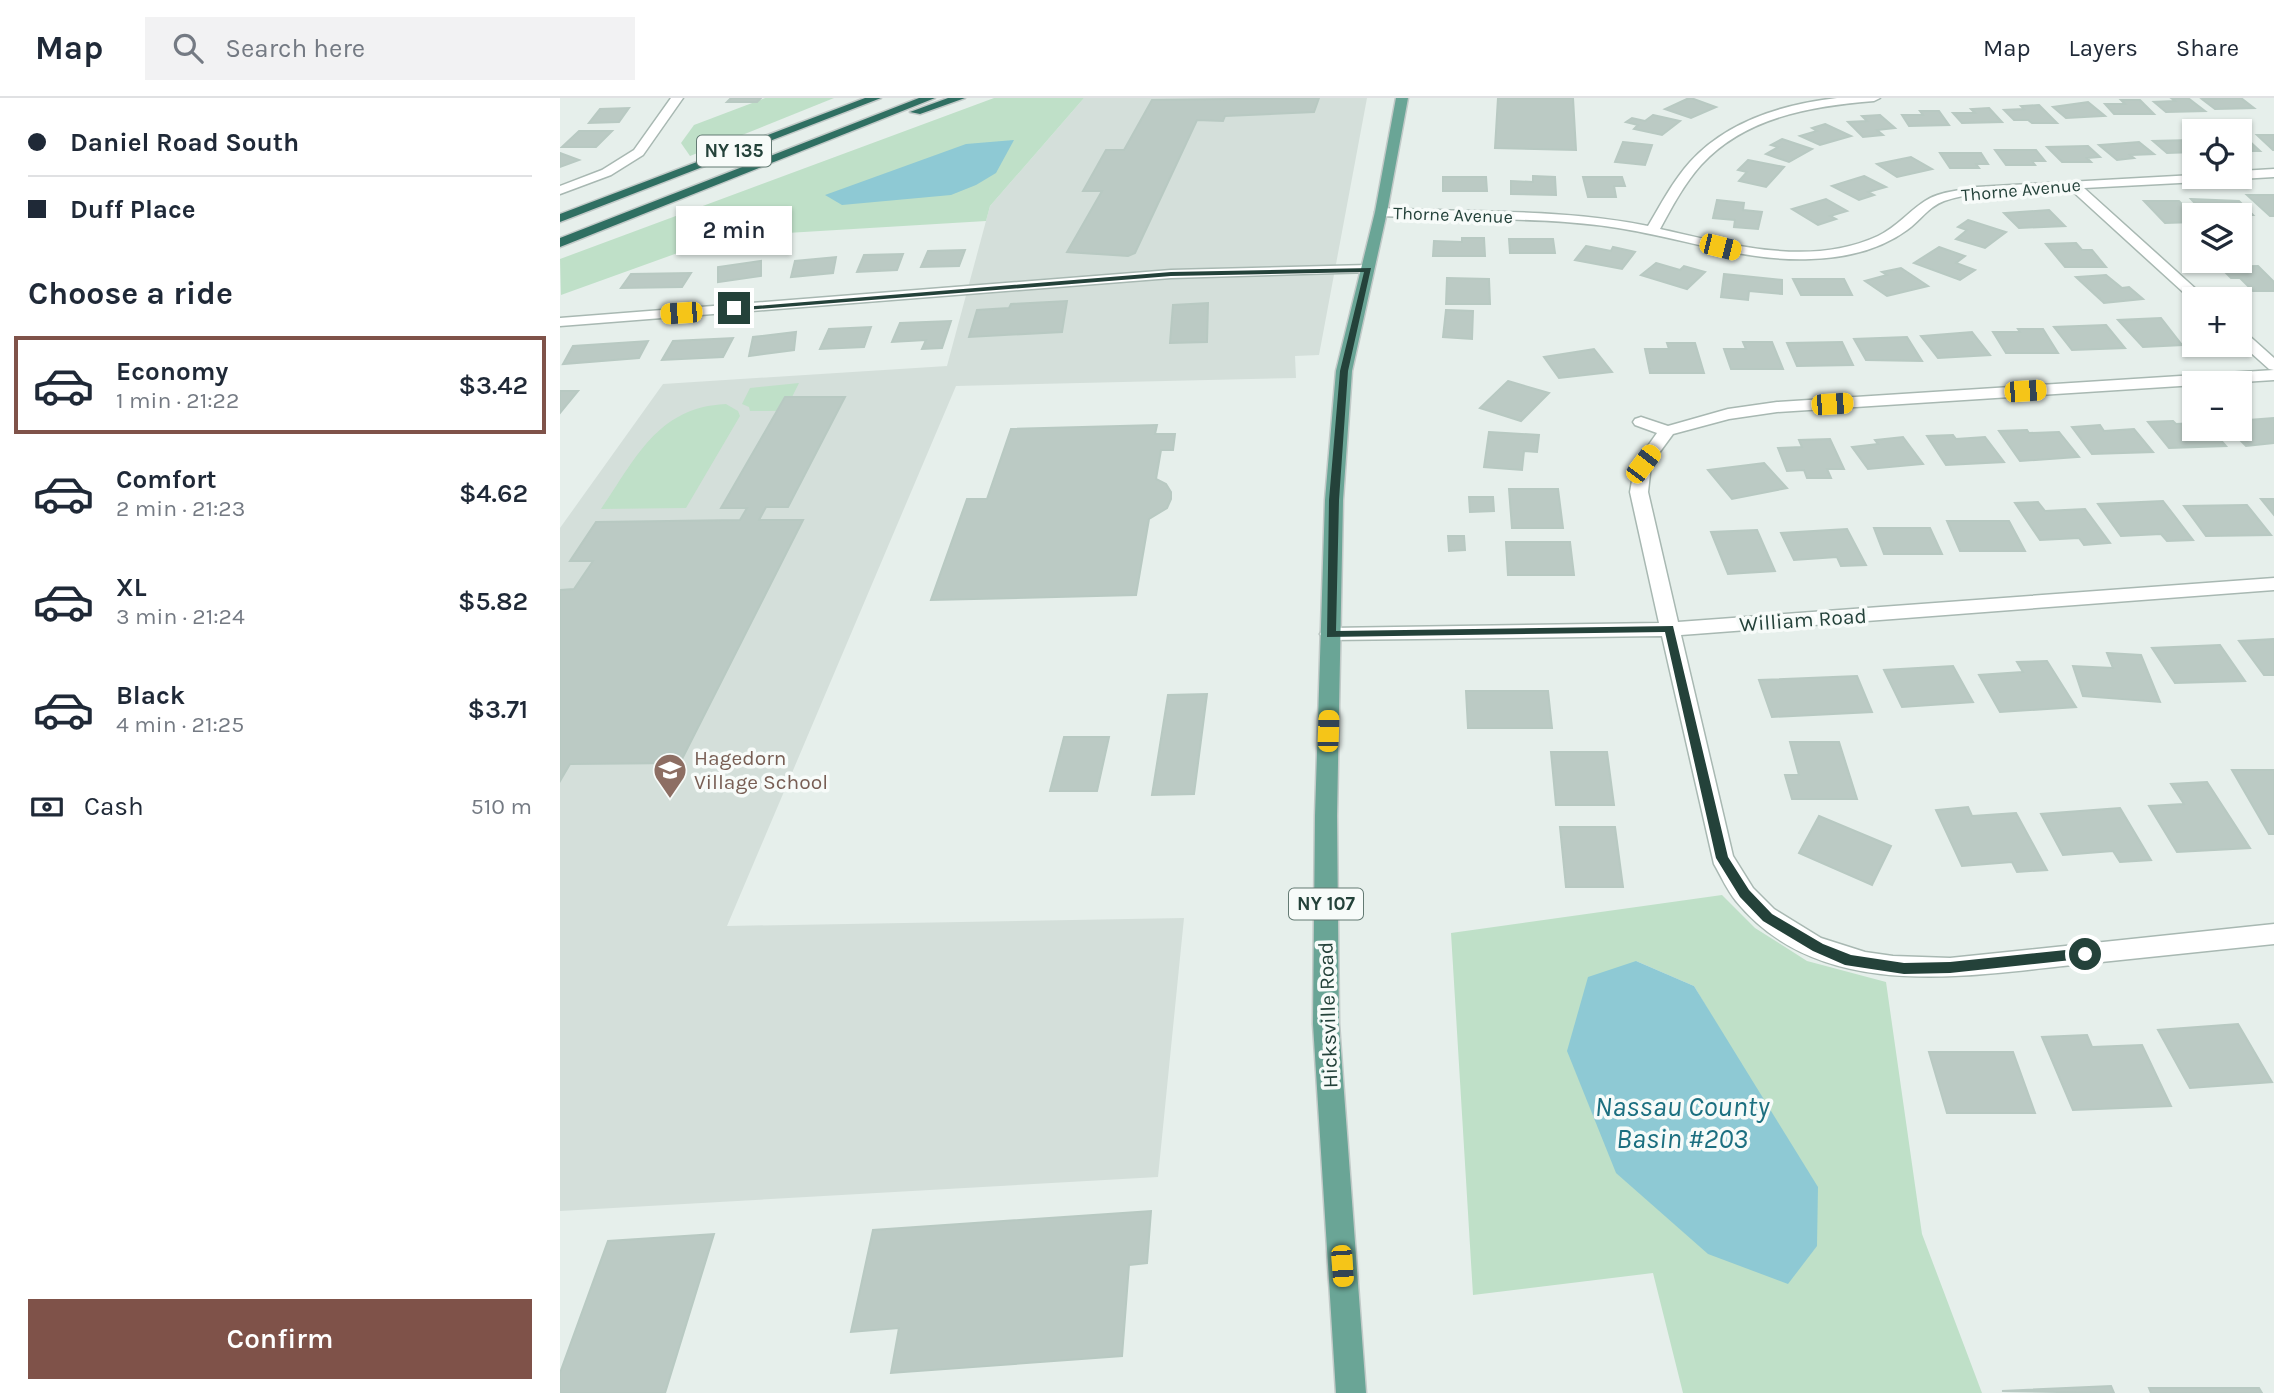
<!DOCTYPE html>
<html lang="en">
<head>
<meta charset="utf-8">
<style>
  :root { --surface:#fff; --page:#f2f2f3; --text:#1f2937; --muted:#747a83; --line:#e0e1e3; --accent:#7f5249 }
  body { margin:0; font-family:Karla,sans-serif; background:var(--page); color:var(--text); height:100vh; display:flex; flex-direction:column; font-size:26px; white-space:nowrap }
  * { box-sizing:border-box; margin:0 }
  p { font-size:23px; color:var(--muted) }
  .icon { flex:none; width:38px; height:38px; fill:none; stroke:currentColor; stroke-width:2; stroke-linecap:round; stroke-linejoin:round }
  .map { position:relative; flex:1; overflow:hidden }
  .panel { display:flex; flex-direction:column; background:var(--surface); width:560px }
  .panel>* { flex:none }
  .hud { display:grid; align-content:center; height:154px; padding:0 28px; background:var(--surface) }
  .fabs { position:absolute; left:1622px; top:21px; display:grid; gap:14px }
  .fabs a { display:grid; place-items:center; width:70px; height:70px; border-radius:0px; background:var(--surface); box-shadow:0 2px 5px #0004; font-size:35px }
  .end { position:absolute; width:32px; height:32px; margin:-16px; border:9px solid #24423a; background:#fff; box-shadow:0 0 0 4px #fff }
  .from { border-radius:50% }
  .bubble { position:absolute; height:49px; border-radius:0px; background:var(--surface); box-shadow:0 2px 5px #0004; font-size:23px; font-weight:600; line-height:49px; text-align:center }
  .car { position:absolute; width:21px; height:42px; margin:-21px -10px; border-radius:9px; box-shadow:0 0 5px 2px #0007; background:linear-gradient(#f5c518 24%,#345 0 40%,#f5c518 0 76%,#345 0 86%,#f5c518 0) }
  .hud b { display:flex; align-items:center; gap:24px; height:66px; font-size:26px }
  .hud b+b { border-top:2px solid var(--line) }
  .hud i { width:18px; height:18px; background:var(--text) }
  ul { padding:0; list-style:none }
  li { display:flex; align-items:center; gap:21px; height:98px; margin:0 14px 10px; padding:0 14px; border:4px solid transparent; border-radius:0px }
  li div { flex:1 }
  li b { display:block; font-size:26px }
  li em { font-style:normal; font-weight:600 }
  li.on { border-color:var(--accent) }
  li>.icon { width:63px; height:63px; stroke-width:1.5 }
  h2 { padding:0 28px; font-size:32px; line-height:84px }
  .pay { display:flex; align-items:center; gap:18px; height:77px; padding:0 28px; font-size:26px }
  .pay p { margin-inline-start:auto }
  .action { display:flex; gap:14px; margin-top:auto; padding:14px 28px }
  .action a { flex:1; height:80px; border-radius:0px; background:var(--accent); color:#fff; font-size:28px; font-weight:600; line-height:80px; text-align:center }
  header { display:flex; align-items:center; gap:42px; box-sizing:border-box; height:98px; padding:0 35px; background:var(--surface); border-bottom:2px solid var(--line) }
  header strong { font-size:33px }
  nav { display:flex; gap:38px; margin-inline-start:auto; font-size:24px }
  .search { width:490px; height:63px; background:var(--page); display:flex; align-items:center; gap:18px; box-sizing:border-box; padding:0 24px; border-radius:0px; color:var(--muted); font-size:26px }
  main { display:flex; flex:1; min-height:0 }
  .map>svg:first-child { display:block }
  .built { fill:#d4dfda }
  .green { fill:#bfe0c8; fill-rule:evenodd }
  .water { fill:#8ec9d4 }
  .building { fill:#bbcac4; stroke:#b8c9c2; stroke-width:2 }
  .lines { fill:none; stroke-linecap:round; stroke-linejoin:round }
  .minor-casing { stroke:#a8b8b2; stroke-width:3 }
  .primary-casing { stroke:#c2cac8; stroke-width:3 }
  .motorway-casing { stroke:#c2cac8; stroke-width:3 }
  .minor { fill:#fff; fill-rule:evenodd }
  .primary { fill:#6aa596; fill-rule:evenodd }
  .motorway { fill:#2f6f62; fill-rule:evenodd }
  .route { fill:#24423a }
  .labels { text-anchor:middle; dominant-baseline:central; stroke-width:7; stroke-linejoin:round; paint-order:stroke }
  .far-street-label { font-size:18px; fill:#24423a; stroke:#f7fbf9 }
  .shield { fill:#f7fbf9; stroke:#637a73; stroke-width:2 }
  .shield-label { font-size:19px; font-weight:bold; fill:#24423a }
  .street-label { font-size:21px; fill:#24423a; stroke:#f7fbf9 }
  .education-label { font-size:21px; fill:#785e54; stroke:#f7fbf9; text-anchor:start }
  .near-water-label { font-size:28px; font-style:italic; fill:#1c6f80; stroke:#f7fbf9 }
</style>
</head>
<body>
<header>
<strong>Map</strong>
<div class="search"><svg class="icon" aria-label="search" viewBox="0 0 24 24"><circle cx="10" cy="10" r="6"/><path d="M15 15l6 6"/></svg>Search here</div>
<nav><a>Map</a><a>Layers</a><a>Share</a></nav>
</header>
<main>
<section class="panel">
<div class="hud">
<b><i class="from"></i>Daniel Road South</b>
<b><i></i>Duff Place</b>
</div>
<h2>Choose a ride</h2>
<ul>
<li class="on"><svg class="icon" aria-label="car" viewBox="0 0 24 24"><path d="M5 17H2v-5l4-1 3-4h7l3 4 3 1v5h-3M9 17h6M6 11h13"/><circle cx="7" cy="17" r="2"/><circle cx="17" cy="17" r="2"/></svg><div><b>Economy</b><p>1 min · 21:22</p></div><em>$3.42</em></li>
<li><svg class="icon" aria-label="car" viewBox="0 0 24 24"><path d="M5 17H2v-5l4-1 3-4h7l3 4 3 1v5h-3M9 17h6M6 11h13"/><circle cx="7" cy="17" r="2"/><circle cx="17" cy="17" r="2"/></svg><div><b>Comfort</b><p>2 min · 21:23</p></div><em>$4.62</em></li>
<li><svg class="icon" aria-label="car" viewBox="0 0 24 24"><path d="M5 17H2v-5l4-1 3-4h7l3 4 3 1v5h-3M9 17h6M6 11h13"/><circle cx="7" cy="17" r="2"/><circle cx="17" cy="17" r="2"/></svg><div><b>XL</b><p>3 min · 21:24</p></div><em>$5.82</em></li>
<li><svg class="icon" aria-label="car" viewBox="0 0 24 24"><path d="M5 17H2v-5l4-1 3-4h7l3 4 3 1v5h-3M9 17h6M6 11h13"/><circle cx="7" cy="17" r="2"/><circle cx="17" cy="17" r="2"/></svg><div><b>Black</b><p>4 min · 21:25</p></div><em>$3.71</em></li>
</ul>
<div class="pay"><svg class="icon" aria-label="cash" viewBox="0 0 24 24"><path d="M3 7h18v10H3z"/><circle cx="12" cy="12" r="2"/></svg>Cash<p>510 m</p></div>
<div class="action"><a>Confirm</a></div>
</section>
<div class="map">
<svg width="1714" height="1295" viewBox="0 0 1714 1295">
  <rect width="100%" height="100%" fill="#e6efeb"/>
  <polygon class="built" points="524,0 807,0 759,257 735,258 736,280 396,288 167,828 624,820 598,1079 0,1113 0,430 103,286 387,268 430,108"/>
  <g class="green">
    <polygon points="205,0 274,0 130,58 121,45 134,27"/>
    <polygon points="434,0 524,0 430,108 426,123 162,139 1,197 0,161"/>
    <polygon points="239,285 232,299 225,300 217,313 190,313 189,309 182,306 190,290"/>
    <path d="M166,306L178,313L180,318L126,410L41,411C75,362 97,309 166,306Z"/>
    <path d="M1162,797L1195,830L1247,863L1326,884L1362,1136L1422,1295H1123L1093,1175L913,1197L891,835ZM1076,863L1134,888L1189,981Z"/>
  </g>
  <g class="water">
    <polygon points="454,42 436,75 416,87 391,97 282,107 265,97 406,46"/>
    <polygon points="1076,863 1134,888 1258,1089 1257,1148 1228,1186 1148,1156 1056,1075 1007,953 1028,879"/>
  </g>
  <g class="building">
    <polygon points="171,0 201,0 197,4 167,4"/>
    <polygon points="759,0 754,14 665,18 663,23 637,22 575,155 568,158 507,154 542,93 523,93 546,52 564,52 592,2"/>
    <polygon points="938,0 1013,0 1016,52 935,50"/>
    <polygon points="1129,0 1131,0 1156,9 1131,20 1105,11"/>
    <polygon points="1611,0 1628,0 1645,13 1606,14 1594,4 1615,3"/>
    <polygon points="1664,0 1681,0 1694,10 1655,11 1642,1"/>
    <polygon points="1561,2 1580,2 1594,16 1554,16 1545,6 1565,6"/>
    <polygon points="1528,4 1545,18 1506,20 1493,9"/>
    <polygon points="1479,7 1497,25 1472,25 1468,22 1454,22 1444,12 1464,11 1461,8"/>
    <polygon points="69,10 59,24 29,25 40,11"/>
    <polygon points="1429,10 1442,24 1402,25 1393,15 1415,15 1411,11"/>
    <polygon points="1360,13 1379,13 1389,27 1349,28 1342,17 1363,17"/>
    <polygon points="1093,17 1120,23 1102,37 1074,31 1078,27 1066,24 1072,20 1085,23"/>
    <polygon points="1320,17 1335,30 1317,32 1323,37 1303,39 1288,24 1307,23 1302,18"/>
    <polygon points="1265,26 1291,38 1260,47 1240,38 1257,33 1252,30"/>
    <polygon points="19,33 52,33 36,49 2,49"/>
    <polygon points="1697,37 1714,37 1714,52 1713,52"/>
    <polygon points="1680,40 1686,40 1700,53 1680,53"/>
    <polygon points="1222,41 1252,51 1229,64 1206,56 1218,49 1211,47"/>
    <polygon points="1632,42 1634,54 1607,55 1593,43"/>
    <polygon points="1063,44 1092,47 1085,67 1055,64"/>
    <polygon points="1579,44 1594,56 1570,57 1574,60 1557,62 1539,47"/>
    <polygon points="1528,48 1540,59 1527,60 1531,64 1502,64 1487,49"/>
    <polygon points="1435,52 1476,52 1485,63 1472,63 1475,67 1446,67"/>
    <polygon points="0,55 19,62 0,69"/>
    <polygon points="1380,55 1421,55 1428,66 1416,66 1419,70 1390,70"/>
    <polygon points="1351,59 1372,71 1337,79 1317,66"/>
    <polygon points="1188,62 1224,69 1206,89 1179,83 1187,74 1178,72"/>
    <polygon points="973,78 995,79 996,97 951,96 951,83 973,84"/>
    <polygon points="1304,78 1326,89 1308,94 1314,97 1299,102 1272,88"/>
    <polygon points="883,79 926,79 927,93 883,93"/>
    <polygon points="1023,79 1062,79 1065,88 1054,88 1056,99 1028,99"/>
    <polygon points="1687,97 1714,97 1714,118 1710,118"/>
    <polygon points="1266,101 1287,113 1270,118 1276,121 1258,127 1232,111"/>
    <polygon points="1631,101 1679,103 1693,117 1646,117"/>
    <polygon points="1157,102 1184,105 1183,112 1202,114 1198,131 1174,129 1175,122 1153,120"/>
    <polygon points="1584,103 1619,103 1634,118 1634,124 1605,125"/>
    <polygon points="1489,112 1505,128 1459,130 1444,115"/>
    <polygon points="1408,122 1446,134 1425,150 1396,141 1407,132 1398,129"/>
    <polygon points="902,140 924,140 925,158 873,158 874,143 902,144"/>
    <polygon points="949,141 993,141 995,155 950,155"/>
    <polygon points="1516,145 1522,152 1532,152 1546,169 1505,169 1486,146"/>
    <polygon points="1026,148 1051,153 1053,149 1075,154 1062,171 1015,162"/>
    <polygon points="1379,149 1405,158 1396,165 1415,172 1400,182 1354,165"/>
    <polygon points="405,152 399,168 361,169 368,153"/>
    <polygon points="343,156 337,172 297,174 304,157"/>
    <polygon points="276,159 273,175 231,179 235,163"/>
    <polygon points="201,163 201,178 158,184 158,169"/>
    <polygon points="1096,165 1120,172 1124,168 1145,174 1127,191 1081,177"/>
    <polygon points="1698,168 1714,184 1714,193 1693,193 1680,180 1671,180 1660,169"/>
    <polygon points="1341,170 1368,188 1327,198 1305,183 1327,177 1322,174"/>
    <polygon points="131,175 122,189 61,190 71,176"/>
    <polygon points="1164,176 1222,182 1222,196 1189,193 1188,202 1161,199"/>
    <polygon points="1546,177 1562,190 1569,189 1583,201 1544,205 1516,179"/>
    <polygon points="887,180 929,181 930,206 886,206"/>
    <polygon points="1233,181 1284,181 1292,197 1241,197"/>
    <polygon points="507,203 502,234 409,239 417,212 449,210 451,206"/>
    <polygon points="648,205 647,244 610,245 613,207"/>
    <polygon points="886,212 913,213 912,241 883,239"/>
    <polygon points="1601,220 1622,247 1583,249 1558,222"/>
    <polygon points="391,223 382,250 362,251 366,242 332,244 340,225"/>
    <polygon points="1546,227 1565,250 1512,252 1494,229"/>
    <polygon points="311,229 304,249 260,251 269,231"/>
    <polygon points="1458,231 1483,231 1498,255 1446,255 1433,234 1460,234"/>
    <polygon points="236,234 234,252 189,258 193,239"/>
    <polygon points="1412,234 1430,257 1378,260 1361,238"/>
    <polygon points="1347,239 1362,263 1306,262 1294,241"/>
    <polygon points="173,240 163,259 102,262 113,243"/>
    <polygon points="88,243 79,260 3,266 13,248"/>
    <polygon points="1183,244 1212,244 1223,271 1171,271 1164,251 1186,251"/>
    <polygon points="1282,244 1293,267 1237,268 1227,245"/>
    <polygon points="1107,245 1135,245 1144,275 1090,275 1085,251 1109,251"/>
    <polygon points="1034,251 1052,274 999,280 984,259"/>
    <polygon points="948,283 989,295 961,323 920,310"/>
    <polygon points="0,293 18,293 0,315"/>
    <polygon points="225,299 285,299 228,409 206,409 199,422 243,422 120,665 10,666 0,683 0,492 14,491 33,463 10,463 36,424 180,422 187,410 161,410"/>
    <polygon points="1680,317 1688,322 1714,320 1714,345 1686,348 1669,331 1680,331"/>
    <polygon points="1613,323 1616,326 1634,325 1634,331 1651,331 1666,348 1609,350 1588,324"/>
    <polygon points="597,327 595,336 615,336 613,352 601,352 596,381 606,386 611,394 611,401 607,410 589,421 576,497 371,502 407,401 427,401 451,331"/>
    <polygon points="1540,327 1544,333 1574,331 1593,354 1532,356 1512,329"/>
    <polygon points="1467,332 1469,335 1499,334 1519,359 1460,363 1439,333"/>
    <polygon points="929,334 979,337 977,354 964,353 962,372 924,369"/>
    <polygon points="1393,337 1396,341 1425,339 1444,364 1386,367 1367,338"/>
    <polygon points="1343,339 1363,366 1308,371 1292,349 1318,346 1315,342"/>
    <polygon points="1270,341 1284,371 1267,371 1271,380 1247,380 1244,372 1227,373 1218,350 1242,349 1239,342"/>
    <polygon points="1204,365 1227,390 1172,401 1148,372"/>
    <polygon points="949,391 998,391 1003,430 952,430"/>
    <polygon points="909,399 933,399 934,413 910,414"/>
    <polygon points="1701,401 1714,401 1714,417"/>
    <polygon points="1603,403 1633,442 1607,443 1601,436 1561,438 1538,406"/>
    <polygon points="1478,404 1485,413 1525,411 1550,445 1524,447 1519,440 1480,442 1455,405"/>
    <polygon points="1687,407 1711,437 1646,438 1624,408"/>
    <polygon points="1387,423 1449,423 1465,453 1400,453"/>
    <polygon points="1314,430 1370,430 1382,456 1324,456"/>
    <polygon points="1287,431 1306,467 1281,468 1277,459 1234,462 1221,435"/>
    <polygon points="1197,432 1215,473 1168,476 1151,434"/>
    <polygon points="888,438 904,438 905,452 889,453"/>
    <polygon points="946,444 1010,444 1014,477 948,477"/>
    <polygon points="1714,541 1714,577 1704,577 1679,543"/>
    <polygon points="1660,547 1685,583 1615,585 1592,550"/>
    <polygon points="1547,555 1581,557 1600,604 1523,598 1513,568 1553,570"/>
    <polygon points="1487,563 1516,609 1440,614 1419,577 1463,574 1457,564"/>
    <polygon points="1393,568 1413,604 1342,609 1324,572"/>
    <polygon points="1297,578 1312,614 1212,619 1199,582"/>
    <polygon points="906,593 988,593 992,630 908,630"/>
    <polygon points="647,596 634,696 592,697 608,597"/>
    <polygon points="504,639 549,639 537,693 490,693"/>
    <polygon points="1230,644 1279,644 1297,701 1232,701 1225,677 1239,677"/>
    <polygon points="991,654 1047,654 1054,707 996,707"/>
    <polygon points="1672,672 1714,672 1714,736 1709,736"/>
    <polygon points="1647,684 1690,750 1617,754 1589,708 1624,706 1611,686"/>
    <polygon points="1408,709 1412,718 1456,715 1487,772 1457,774 1452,764 1402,768 1376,712"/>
    <polygon points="1560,710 1591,762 1560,764 1553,753 1503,757 1481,716"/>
    <polygon points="1259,718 1331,748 1312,787 1239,755"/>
    <polygon points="1000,729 1055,729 1063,789 1006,789"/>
    <polygon points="1678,926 1712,984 1630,990 1598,932"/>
    <polygon points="1527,937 1532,949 1582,947 1611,1008 1513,1012 1482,939"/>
    <polygon points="1369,954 1453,954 1475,1015 1387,1015"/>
    <polygon points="591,1113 587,1165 569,1167 562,1258 331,1275 339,1230 291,1234 313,1132"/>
    <polygon points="154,1136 105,1295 0,1295 0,1275 48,1143"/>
    <polygon points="1551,1288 1554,1295 1442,1293"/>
    <polygon points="1589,1290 1699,1290 1702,1295 1591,1295"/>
  </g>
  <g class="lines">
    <defs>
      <g id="minor">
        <polygon points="111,0 123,0 83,57 51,77 0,96 0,88 42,72 74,52"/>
        <path d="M1277,0H1320L1314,3C1252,8 1185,19 1141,67C1124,86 1112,109 1100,131C1169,146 1249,170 1318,138C1337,129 1348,114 1365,103C1380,93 1400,93 1417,89L1634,77L1664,79L1658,83L1524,90L1647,201H1634V204L1510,91C1470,94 1422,90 1384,103C1368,109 1360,123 1347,132C1320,152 1284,160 1251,161C1185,164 1123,140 1058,130C989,119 917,122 847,119L821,118L815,114L821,110C911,115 1000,110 1088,128C1101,106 1113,83 1130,64C1167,23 1224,6 1277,0Z"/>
        <polygon points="1714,71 1714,79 1680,81 1675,79 1680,79 1680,73"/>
        <polygon points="808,167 813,168 813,174 611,180 0,228 0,220 611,172"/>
        <path d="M1680,233L1685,234L1714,260V282L1217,314L1169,321L1113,336L1091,366L1088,394L1118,524L1714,480V492L1121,537L1173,758L1193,790L1214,811L1261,840L1305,854L1333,858L1390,860L1714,826V846C1644,853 1573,861 1503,868C1393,880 1256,901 1176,803C1167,792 1161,778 1154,766L1102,538L770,542L763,541L760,536L763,531L770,530L1099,525L1070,394L1075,366L1097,335L1075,327L1073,324L1075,321L1081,319L1108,328L1168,311L1217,304L1714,272L1709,271L1680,245Z"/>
      </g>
      <polygon id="primary" points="836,0 848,0 827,114 792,273 783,402 777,718 779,926 806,1295 776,1295 753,926 755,718 765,402 776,273 815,114"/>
      <g id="motorway">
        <polygon points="305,0 321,0 0,124 0,116"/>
        <polygon points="359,0 375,0 0,149 0,140"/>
        <polygon points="388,0 405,0 360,16 350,14"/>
      </g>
    </defs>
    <use href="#minor" class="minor-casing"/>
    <use href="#primary" class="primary-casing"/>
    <use href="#motorway" class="motorway-casing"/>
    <use href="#minor" class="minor"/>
    <use href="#primary" class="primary"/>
    <use href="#motorway" class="motorway"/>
  </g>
  <polygon class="route" points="811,170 788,273 779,402 776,533 1113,528 1168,759 1189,792 1212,816 1263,846 1291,857 1344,865 1390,864 1525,850 1530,852 1530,860 1390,875 1344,876 1285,867 1253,853 1203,823 1180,799 1156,760 1105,534 767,539 769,402 780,273 804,174 611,178 174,213 170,210 611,174"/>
  <defs>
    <symbol id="school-pin" viewBox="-11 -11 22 30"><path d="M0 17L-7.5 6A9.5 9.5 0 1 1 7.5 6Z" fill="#8d6e63" stroke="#f7fbf9"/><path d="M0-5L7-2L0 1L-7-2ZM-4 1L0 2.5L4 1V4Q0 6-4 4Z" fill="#fff"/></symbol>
  </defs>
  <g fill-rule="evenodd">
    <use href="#school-pin" x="91" y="653" width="38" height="52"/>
  </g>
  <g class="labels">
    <g class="far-street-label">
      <text transform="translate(1461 92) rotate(-5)">Thorne Avenue</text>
      <text transform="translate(893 117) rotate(2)">Thorne Avenue</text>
    </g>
    <g class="shield">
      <rect x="137" y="37.5" width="74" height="31" rx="5"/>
      <rect x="729" y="790.5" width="74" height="31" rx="5"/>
    </g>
    <g class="shield-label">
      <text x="174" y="53">NY 135</text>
      <text x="766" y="806">NY 107</text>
    </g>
    <g class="street-label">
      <text transform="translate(1243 522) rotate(-4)">William Road</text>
      <text transform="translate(768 917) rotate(-92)">Hicksville Road</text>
    </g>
    <g class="education-label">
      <text x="134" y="660">Hagedorn<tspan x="134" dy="24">Village School</tspan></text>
    </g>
    <g class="near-water-label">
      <text x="1122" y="1008">Nassau County<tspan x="1122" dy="32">Basin #203</tspan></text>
    </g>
  </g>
</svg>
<div class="fabs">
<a><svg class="icon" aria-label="locate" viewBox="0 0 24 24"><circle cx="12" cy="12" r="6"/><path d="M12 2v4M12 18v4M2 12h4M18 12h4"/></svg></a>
<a><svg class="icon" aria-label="layers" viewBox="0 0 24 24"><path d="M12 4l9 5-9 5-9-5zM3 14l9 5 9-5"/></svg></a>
<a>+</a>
<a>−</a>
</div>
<i class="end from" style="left:1525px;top:856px"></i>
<i class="end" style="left:174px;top:210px"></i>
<div class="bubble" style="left:116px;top:108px;width:116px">2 min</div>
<i class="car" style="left:1160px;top:149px;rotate:104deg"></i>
<i class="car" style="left:121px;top:215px;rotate:266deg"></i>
<i class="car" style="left:1465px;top:293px;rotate:86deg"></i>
<i class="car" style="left:1272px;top:306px;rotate:86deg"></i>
<i class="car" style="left:1083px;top:366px;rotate:37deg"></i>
<i class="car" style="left:768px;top:633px;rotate:2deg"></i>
<i class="car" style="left:782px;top:1168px;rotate:176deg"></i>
</div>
</main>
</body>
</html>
